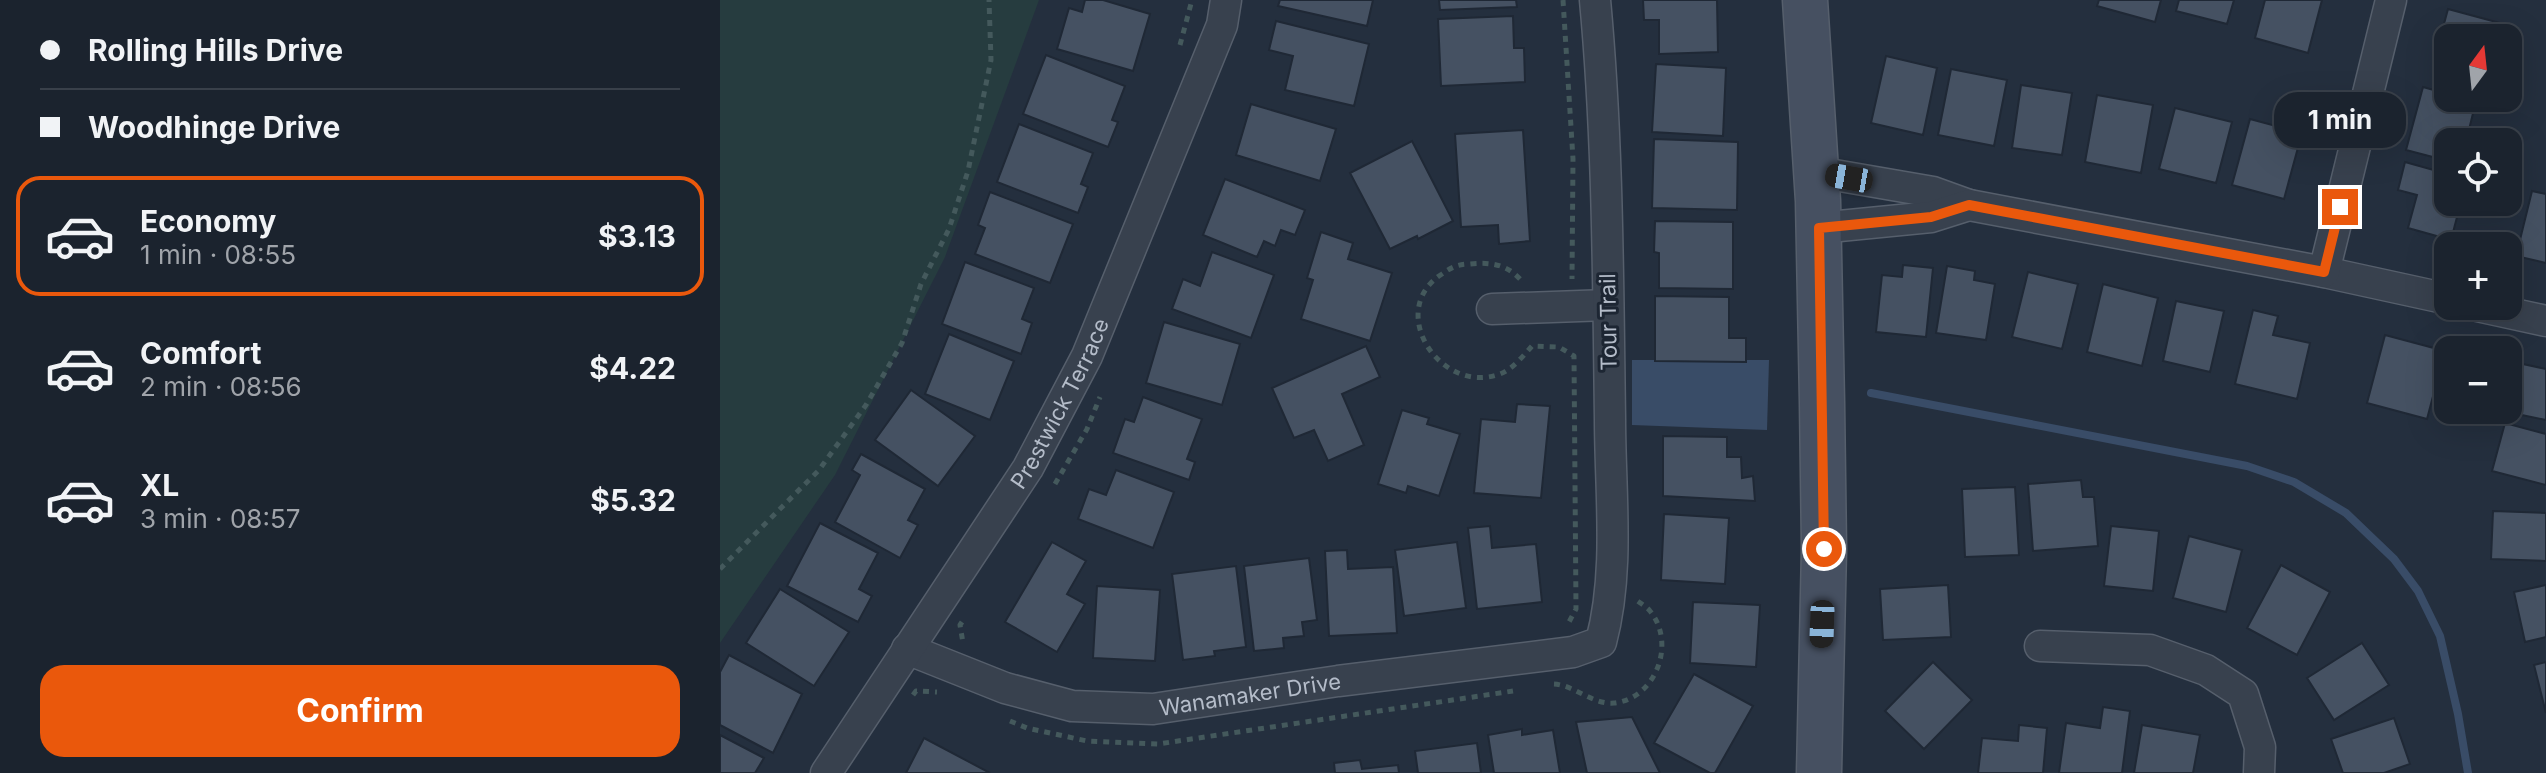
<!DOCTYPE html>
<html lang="en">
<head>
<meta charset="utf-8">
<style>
  :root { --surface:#1b232e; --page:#282f3a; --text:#f1f3f6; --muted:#a0a4aa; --line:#39404a; --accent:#ea580c }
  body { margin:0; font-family:Inter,sans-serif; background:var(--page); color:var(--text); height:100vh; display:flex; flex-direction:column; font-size:30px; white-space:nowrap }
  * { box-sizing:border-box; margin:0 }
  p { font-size:26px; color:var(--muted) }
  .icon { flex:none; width:44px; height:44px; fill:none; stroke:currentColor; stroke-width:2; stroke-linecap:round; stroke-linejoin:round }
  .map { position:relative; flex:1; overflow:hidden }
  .side { display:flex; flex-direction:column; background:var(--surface); width:720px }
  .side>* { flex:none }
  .guide { display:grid; align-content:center; height:176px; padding:0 40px; background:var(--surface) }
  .needle { width:52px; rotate:15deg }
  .controls { position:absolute; left:1714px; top:24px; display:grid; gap:16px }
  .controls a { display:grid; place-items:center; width:88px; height:88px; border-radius:16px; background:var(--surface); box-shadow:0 8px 32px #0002,0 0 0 2px var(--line); font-size:40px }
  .end { position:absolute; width:36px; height:36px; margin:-18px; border:10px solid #ea580c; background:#fff; box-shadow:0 0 0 4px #fff }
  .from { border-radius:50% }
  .bubble { position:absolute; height:56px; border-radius:24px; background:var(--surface); box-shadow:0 8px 32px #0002,0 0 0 2px var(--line); font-size:26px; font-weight:700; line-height:56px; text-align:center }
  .car { position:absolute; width:24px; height:48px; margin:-24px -12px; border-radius:10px; box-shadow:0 0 6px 2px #0007; background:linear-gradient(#222 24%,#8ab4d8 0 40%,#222 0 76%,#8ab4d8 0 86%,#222 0) }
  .guide b { display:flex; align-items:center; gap:28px; height:76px; font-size:30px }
  .guide b+b { border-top:2px solid var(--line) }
  .guide i { width:20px; height:20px; background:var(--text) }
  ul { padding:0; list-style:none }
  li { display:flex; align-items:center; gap:24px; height:120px; margin:0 16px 12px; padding:0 24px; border:4px solid transparent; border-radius:24px }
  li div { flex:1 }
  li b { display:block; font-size:30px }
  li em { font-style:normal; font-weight:700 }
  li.selected { border-color:var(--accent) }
  li>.icon { width:72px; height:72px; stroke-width:1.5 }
  .action { display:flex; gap:16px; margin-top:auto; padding:16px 40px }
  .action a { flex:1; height:92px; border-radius:24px; background:var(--accent); color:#fff; font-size:32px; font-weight:700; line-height:92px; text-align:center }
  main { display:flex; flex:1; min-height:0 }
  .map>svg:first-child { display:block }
  .green { fill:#263c3f }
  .water { fill:#394c67 }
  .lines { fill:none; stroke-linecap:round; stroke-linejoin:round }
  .stream { stroke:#394c67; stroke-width:8 }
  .building { fill:#455162; stroke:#1f2835; stroke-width:2 }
  .street-casing { stroke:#565f6c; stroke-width:33 }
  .secondary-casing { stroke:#565f6c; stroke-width:47 }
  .path { stroke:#44595c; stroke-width:5; stroke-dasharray:6 6; stroke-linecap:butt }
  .street { stroke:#38414e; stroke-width:30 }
  .secondary { stroke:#465061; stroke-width:44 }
  .route { stroke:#ea580c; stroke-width:10 }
  .labels { text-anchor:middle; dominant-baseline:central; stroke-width:6; stroke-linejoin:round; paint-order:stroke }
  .street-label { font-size:22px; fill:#b4bcc9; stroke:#1d2633 }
</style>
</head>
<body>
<main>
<section class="side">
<div class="guide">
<b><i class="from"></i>Rolling Hills Drive</b>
<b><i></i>Woodhinge Drive</b>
</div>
<ul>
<li class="selected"><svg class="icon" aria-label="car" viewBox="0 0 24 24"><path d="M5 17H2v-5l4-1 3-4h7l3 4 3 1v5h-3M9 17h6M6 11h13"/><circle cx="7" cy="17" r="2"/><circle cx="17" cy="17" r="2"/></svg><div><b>Economy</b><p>1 min · 08:55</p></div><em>$3.13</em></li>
<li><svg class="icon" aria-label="car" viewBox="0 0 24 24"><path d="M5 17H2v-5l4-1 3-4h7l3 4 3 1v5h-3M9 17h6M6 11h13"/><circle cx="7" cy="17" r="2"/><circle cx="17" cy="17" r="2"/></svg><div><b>Comfort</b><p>2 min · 08:56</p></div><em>$4.22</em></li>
<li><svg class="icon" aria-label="car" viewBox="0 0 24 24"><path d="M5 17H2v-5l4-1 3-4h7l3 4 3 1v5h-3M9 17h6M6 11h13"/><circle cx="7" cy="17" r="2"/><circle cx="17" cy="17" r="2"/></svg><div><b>XL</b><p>3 min · 08:57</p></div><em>$5.32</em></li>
</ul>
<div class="action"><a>Confirm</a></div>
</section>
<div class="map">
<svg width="1826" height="773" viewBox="0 0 1826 773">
  <rect width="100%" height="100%" fill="#242f3e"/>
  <polygon class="green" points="0,0 319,0 225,257 115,475 0,643"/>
  <polygon class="water" points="912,360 1049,360 1047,430 912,425"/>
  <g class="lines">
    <polyline class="stream" points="1151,393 1527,466 1574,482 1626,513 1674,559 1698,591 1720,636 1738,714 1748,773"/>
  </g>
  <g class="building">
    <polygon points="365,0 383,0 430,14 413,71 337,49 349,8 362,12"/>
    <polygon points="560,0 653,0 647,26 558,6"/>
    <polygon points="719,0 796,0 797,7 720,10"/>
    <polygon points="923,0 997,0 998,52 939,54 939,20 924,20"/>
    <polygon points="1379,0 1441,0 1435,22 1377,6"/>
    <polygon points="1459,0 1514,0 1507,24 1456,11"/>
    <polygon points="1545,0 1602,0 1588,53 1535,38"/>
    <polygon points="1728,9 1791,26 1788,39 1728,38 1728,60 1715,57"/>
    <polygon points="793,16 794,48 804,48 805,82 721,86 718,19"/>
    <polygon points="556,21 649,44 634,106 565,90 573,56 549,50"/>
    <polygon points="326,55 405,86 392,120 398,122 388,147 303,114"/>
    <polygon points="1166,56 1217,68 1203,135 1151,123"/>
    <polygon points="936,64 1006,68 1003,136 932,132"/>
    <polygon points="1231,69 1287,80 1274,146 1218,135"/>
    <polygon points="1301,85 1352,93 1342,155 1292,148"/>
    <polygon points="1703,87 1728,94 1728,98 1756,101 1746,142 1728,142 1728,161 1686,150"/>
    <polygon points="1377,95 1433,105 1421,173 1365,162"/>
    <polygon points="531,104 616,129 600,181 516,155"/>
    <polygon points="1455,108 1512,122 1496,183 1439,169"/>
    <polygon points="1530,119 1582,133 1564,199 1512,185"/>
    <polygon points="299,124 373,153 361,184 368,187 358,213 277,182"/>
    <polygon points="803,130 810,241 779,244 778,225 741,227 735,134"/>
    <polygon points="934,139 1018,142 1017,210 932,208"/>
    <polygon points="692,141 733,221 698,239 697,236 670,249 630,173"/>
    <polygon points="1685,162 1728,174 1728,202 1741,202 1731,240 1688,228 1697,195 1678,190"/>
    <polygon points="505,179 585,210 575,235 561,230 555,246 544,241 537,257 483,235"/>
    <polygon points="1812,191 1826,194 1826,263 1796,256"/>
    <polygon points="270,192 353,224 330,283 255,254 265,228 258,225"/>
    <polygon points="935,221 1013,222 1013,289 939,288 939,253 934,252"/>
    <polygon points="601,232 633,243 628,259 672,273 650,341 581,319 593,280 587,278"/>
    <polygon points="492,252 554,275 531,338 452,309 463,279 480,286"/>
    <polygon points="245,262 314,288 302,319 312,323 301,354 222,324"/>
    <polygon points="1183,265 1213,268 1206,337 1156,332 1162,275 1182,277"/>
    <polygon points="1227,266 1255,271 1254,280 1275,284 1266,340 1216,333"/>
    <polygon points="1308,272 1358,284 1342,349 1292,337"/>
    <polygon points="1383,284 1438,298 1422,366 1367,352"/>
    <polygon points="935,296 1009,297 1009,338 1026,338 1026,362 935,361"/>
    <polygon points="1456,301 1504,311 1490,372 1443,361"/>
    <polygon points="1533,310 1558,316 1553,335 1590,343 1577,399 1515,384"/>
    <polygon points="444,322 520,344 502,405 426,383"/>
    <polygon points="229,334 294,361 270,420 205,394"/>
    <polygon points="1665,335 1725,351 1707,419 1647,403"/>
    <polygon points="646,346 660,377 622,394 644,445 608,461 594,430 574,438 552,388"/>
    <polygon points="1789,361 1826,369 1826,420 1778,410 1788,410"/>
    <polygon points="191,390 255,436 218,486 155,440"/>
    <polygon points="423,397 482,419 467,459 475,462 469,480 393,453 405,419 414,422"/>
    <polygon points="797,404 830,406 821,498 754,493 761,419 795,422"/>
    <polygon points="682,410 709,418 707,424 740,434 719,496 688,486 686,493 658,484"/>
    <polygon points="1785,423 1826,434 1826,485 1772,471"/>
    <polygon points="943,436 1007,437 1007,457 1021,457 1022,478 1033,476 1035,501 943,496"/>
    <polygon points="141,454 205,489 188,520 198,525 180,558 115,522 140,475 132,470"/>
    <polygon points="396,470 454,492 433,548 358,519 369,489 386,495"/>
    <polygon points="1361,480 1363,497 1374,497 1378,546 1313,551 1308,484"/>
    <polygon points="1295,487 1299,555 1245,557 1242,489"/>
    <polygon points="1773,511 1826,513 1826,561 1771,559"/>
    <polygon points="944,514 1009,518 1005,584 941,580"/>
    <polygon points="100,523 158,553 139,589 152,596 138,622 67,586"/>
    <polygon points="770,526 772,548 816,544 822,602 757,609 748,528"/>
    <polygon points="1391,526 1439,531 1433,591 1384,586"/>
    <polygon points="1469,536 1522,550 1506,612 1453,598"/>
    <polygon points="332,542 366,561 347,594 365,604 337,652 285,622"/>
    <polygon points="737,542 746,608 684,616 675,550"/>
    <polygon points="627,550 628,569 673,567 677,633 609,636 605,551"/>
    <polygon points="589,558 597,620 582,622 584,636 563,638 564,648 534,651 524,566"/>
    <polygon points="1561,565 1610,592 1577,655 1527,628"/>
    <polygon points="516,566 526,647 494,651 495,656 463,660 452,574"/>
    <polygon points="1228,585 1231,637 1163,640 1160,589"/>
    <polygon points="1826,585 1826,637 1805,642 1794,592"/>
    <polygon points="377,586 440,590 435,661 373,658"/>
    <polygon points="60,589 129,632 94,686 26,643"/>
    <polygon points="973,602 1040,605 1036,667 970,663"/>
    <polygon points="1642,643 1669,685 1614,720 1587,678"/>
    <polygon points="9,655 82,694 53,753 0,725 0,672"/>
    <polygon points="1213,662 1252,700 1204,749 1165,711"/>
    <polygon points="1826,662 1826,713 1814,665"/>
    <polygon points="974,674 1033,706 995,773 990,773 934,743"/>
    <polygon points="1383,707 1410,711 1402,773 1339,773 1346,723 1380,728"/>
    <polygon points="912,717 940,773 867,773 856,722"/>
    <polygon points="1674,718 1690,764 1664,773 1623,773 1611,739"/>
    <polygon points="1299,725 1327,728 1323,773 1258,773 1262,738 1298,741"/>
    <polygon points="1422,725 1480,735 1473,773 1414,773"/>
    <polygon points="802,729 802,735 833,730 840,773 774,773 768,735"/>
    <polygon points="0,735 44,758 35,773 0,773"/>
    <polygon points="204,738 270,773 186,773"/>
    <polygon points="757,743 761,773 698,773 695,751"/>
    <polygon points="640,760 642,769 678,765 679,773 615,773 614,763"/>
  </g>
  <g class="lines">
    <defs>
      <g id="street">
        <polyline points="1097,172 1213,192 1249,205 1604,272 1728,299"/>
        <polyline points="1099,228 1211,217 1249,205"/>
        <polyline points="1604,272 1671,0"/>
        <polyline points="1757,306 1826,321"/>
        <polyline points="772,309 888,305"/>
        <polyline points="1320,646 1430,650 1486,670 1523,694 1540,747 1539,773"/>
        <path id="s1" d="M187,649L285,688L352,706L433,709L618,681L853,652L881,642C900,571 890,492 890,419C888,279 888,139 875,0"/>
        <path id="s2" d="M106,773L308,468L367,356L502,25L506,0"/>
      </g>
      <polyline id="secondary" points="1085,0 1098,201 1102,402 1104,549 1099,773"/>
    </defs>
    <use href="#street" class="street-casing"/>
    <use href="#secondary" class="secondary-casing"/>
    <g class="path">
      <polyline points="843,0 853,159 852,279"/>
      <polyline points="460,45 472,0"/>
      <path d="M800,279C786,264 770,262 750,264C738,264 732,267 722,274C665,310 720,396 780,374C793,369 803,356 812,346L839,347L854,356L856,609L849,622"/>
      <polyline points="335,484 367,429 380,397"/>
      <polyline points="0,569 99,470 146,405 182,343 201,284 229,229 248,171 271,60 269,0"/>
      <polyline points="242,622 240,625 243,643"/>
      <path d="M834,684C854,685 873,705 894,703C935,699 957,644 930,611C927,607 920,603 915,599"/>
      <polyline points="193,695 196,691 217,692"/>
      <polyline points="290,721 307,728 367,741 438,744 793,691"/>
    </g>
    <use href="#street" class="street"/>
    <use href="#secondary" class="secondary"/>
  </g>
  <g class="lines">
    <polyline class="route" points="1104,549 1099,228 1211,217 1249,205 1604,272 1620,207"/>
  </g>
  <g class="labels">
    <g class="street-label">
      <text transform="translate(888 322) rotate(-91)">Tour Trail</text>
      <text stroke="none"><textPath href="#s2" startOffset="438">Prestwick Terrace</textPath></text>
      <text stroke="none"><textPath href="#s1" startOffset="354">Wanamaker Drive</textPath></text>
    </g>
  </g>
</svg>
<div class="controls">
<a><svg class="needle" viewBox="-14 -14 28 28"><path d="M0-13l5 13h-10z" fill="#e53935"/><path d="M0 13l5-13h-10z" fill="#a0a4aa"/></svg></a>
<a><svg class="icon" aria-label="locate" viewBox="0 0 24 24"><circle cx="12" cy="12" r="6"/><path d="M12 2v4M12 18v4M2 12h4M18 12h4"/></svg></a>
<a>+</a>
<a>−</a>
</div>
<i class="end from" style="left:1104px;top:549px"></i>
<i class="end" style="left:1620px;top:207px"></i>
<div class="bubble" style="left:1554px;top:92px;width:132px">1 min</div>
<i class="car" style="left:1129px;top:178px;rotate:280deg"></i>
<i class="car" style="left:1102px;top:624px;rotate:182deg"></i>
</div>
</main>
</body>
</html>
